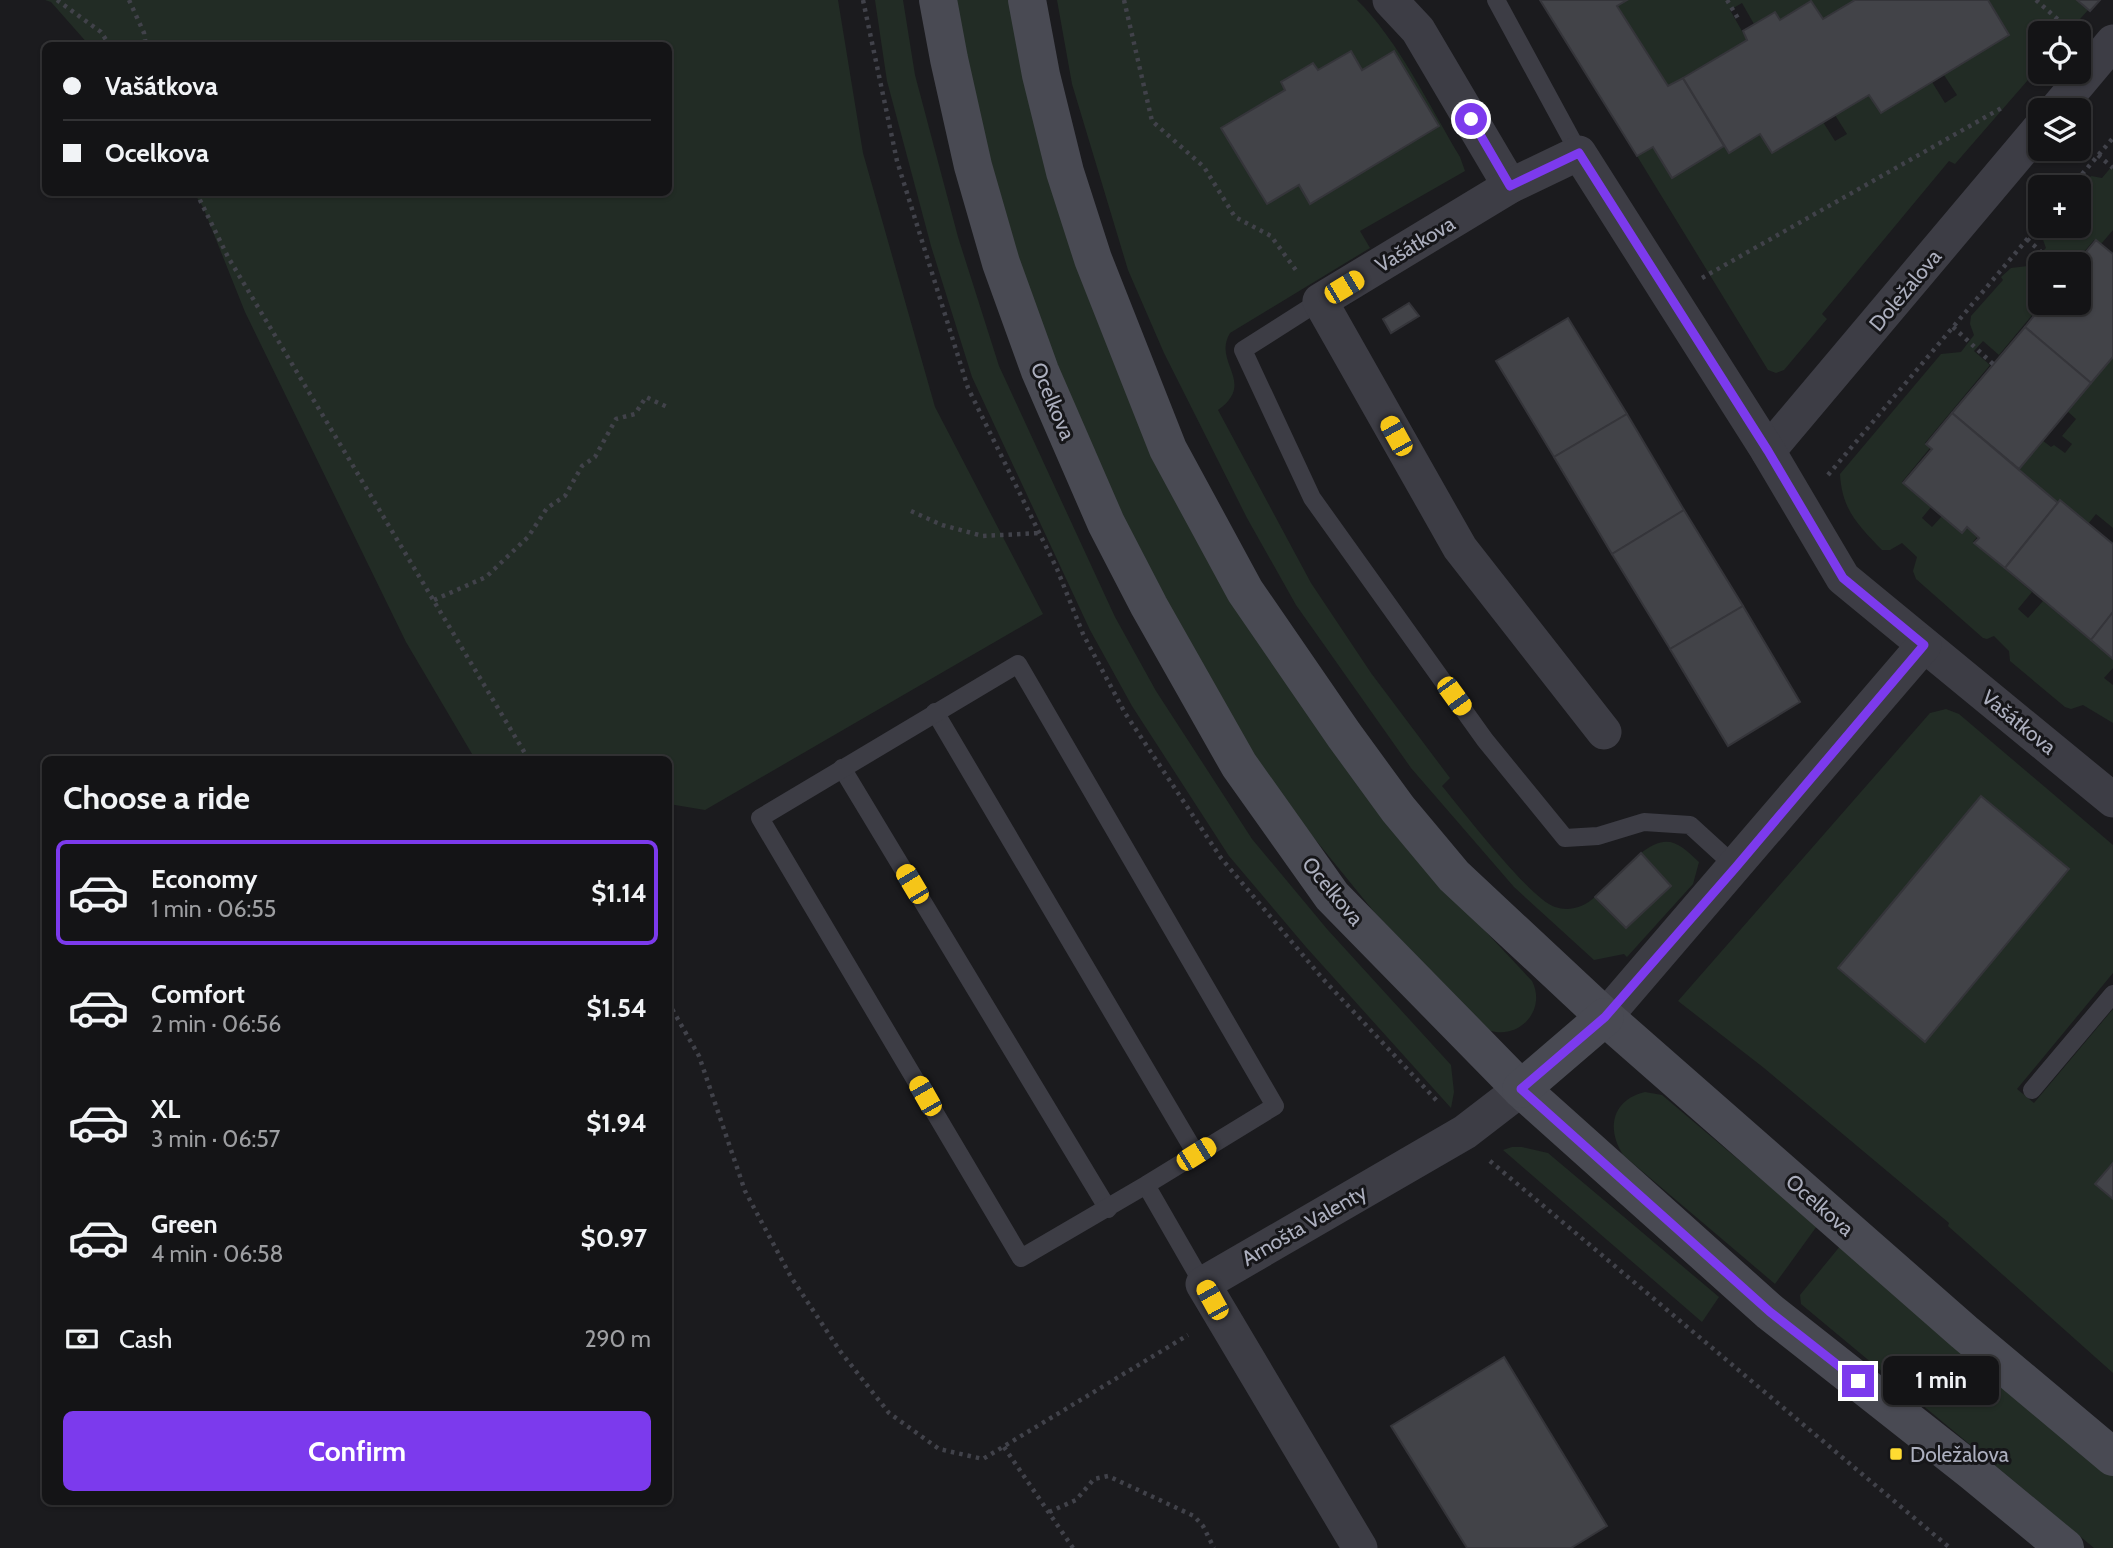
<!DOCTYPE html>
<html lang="en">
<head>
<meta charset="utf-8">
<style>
  :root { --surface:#141416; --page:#1d1d1f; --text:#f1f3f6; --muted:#9d9ea1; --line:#333335; --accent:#7c3aed }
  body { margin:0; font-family:Cabin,sans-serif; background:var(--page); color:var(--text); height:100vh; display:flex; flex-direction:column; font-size:26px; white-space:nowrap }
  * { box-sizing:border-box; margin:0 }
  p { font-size:23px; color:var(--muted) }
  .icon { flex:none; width:38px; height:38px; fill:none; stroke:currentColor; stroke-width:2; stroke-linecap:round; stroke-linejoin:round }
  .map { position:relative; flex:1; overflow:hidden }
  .drawer { position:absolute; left:42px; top:756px; width:630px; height:749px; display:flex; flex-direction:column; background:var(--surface); border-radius:10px; box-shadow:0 2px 5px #0004,0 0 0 2px var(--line) }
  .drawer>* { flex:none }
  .top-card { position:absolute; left:42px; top:42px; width:630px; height:154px; border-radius:10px; box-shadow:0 2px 5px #0004,0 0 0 2px var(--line); display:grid; align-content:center; height:154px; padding:0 21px; background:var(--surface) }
  .tools { position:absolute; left:2028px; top:21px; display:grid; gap:14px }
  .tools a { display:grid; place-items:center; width:63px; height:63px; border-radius:10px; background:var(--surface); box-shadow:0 2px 5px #0004,0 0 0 2px var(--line); font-size:35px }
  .end { position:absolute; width:32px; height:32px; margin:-16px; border:9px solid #7c3aed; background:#fff; box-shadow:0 0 0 4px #fff }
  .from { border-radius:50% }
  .bubble { position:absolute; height:49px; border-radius:10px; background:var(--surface); box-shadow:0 2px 5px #0004,0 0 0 2px var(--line); font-size:23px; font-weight:700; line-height:49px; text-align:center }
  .car { position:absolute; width:21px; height:42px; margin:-21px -10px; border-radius:9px; box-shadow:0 0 5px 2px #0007; background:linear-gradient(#f5c518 24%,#345 0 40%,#f5c518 0 76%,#345 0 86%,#f5c518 0) }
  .top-card b { display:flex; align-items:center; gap:24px; height:66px; font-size:26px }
  .top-card b+b { border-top:2px solid var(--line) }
  .top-card i { width:18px; height:18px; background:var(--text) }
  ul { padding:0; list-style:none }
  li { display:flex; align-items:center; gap:21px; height:105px; margin:0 14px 10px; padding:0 7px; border:4px solid transparent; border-radius:10px }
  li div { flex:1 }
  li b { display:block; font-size:26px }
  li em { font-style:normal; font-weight:700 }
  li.on { border-color:var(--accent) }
  li>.icon { width:63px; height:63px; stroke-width:1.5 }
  h2 { padding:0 21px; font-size:32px; line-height:84px }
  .pay { display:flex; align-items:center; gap:18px; height:77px; padding:0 21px; font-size:26px }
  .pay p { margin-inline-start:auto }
  .primary-button { display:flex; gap:14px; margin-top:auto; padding:14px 21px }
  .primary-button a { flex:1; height:80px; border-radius:10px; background:var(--accent); color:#fff; font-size:28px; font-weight:700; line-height:80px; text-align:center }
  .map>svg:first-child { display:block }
  .green { fill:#222c25; fill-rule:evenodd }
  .building { fill:#424348; stroke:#35353a; stroke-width:2 }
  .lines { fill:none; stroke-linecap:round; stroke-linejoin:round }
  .path { stroke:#41424a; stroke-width:4.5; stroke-dasharray:3.5 5; stroke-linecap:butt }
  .lane { stroke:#3d3d45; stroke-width:18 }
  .street { stroke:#3d3d45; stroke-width:35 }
  .secondary { stroke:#494a53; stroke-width:38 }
  .route { stroke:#7c3aed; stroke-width:9 }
  .poi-dot { fill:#ffdb31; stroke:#161619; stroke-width:2.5 }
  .labels { text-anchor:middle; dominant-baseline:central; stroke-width:6; stroke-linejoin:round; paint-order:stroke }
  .street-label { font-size:21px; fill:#acafbe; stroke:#161619 }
  .poi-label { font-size:21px; fill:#acafbe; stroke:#161619; text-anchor:start }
</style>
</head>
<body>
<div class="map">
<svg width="2113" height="1548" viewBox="0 0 2113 1548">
  <rect width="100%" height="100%" fill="#1b1b1e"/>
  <g class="green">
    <polygon points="45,0 838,0 863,153 935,407 1043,614 705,810 669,804 668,760 475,759 406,642 245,312 203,207 194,193 668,192 668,46 89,45 51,2"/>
    <polygon points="875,0 903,0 915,75 958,237 999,366 1115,617 1156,691 1252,839 1327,929 1451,1065 1454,1092 1451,1108 1306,947 1229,856 1132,706 1090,630 972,377 931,246 887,81"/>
    <path d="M947,0H1016L1125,380L1426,868L1532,981C1547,1010 1519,1041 1488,1030L1375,913L1288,806L1213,695L1122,535L1015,273Z"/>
    <path d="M1057,0H1357C1398,40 1430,107 1460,157L1465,171L1360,231L1370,248L1230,333C1212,363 1257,382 1218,410L1311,583L1371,673L1450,778L1442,786C1462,810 1531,900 1555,907C1570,912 1584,907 1595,897L1626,928L1671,886L1641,853C1667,833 1678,842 1699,862L1693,884L1627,957L1624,954L1594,960L1514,887L1411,768L1296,605L1247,518L1164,353L1128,270L1072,84ZM1351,51L1362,70L1394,51L1439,126L1310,203L1299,185L1221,128L1285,90L1281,82L1313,63L1318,70Z"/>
    <polygon points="1627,0 1855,0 1823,19 1811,1 1780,20 1774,12 1754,24 1742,3 1730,10 1747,40 1668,86 1617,6"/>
    <polygon points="1988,0 2077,0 2088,10 2080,19 2069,19 2063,25 2065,33 2040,33 2040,66 1955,164 1949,161 1822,314 1827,319 1784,370 1776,373 1768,370 1637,156 1653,147 1672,178 1724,146 1729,153 1760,134 1823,122 1835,141 1847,134 1835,115 1869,95 1881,113 1932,82 1945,103 1957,95 1944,75 2009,35"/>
    <path d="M2113,165V230L2101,244L2094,240L2074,264H2065L2060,260L2056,264H2040L2042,303L1999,355L1983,341L1974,351L1990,365L1925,443L1930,448L1902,482L1931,507L1922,518L1932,527L1942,516L1967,527L1978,536L1973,542L2032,592L2018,609L2028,618L2043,601L2113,659V668L2104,678L2113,685V723L2083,705L2071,709L2065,707L2010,661L2009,651L1994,636L1987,639L1983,638L1916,579L1913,571L1917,557L1902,543L1890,550H1882C1858,525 1842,510 1840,474L1941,354L1961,352L1974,335L1970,324L1971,316L2003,280L2001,277L2011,268L2028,266L2046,248L2042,237L2046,226H2079V189L2091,176L2102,178Z"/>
    <polygon points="2113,355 2113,528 2096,514 2088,524 2060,500 2057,502 2017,469 2042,440 2051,447 2054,445 2065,453 2072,444 2062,436 2076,419 2066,410"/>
    <path d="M1946,709L1959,714L2113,845V973L2017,1089L2034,1103L2113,1009V1163L2096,1184L2113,1199V1373L1948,1226L1949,1223L1764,1068L1678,1001L1930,713ZM1981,796L2069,869L1838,968Z"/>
    <path d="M1645,1092L1662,1095L1817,1226L1775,1284L1623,1155C1606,1128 1612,1100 1645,1092Z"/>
    <polygon points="1512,1147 1522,1147 1548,1153 1719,1297 1702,1322 1503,1150"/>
    <polygon points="1841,1245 2113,1476 2113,1548 2094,1548 1801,1304 1800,1295"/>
  </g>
  <g class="building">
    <polygon points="1540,0 1627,0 1617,6 1668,86 1683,78 1724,146 1672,178 1653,147 1637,156"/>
    <polygon points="1855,0 1988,0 2009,35 1881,113 1869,95 1772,153 1760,134 1729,153 1683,78 1747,40 1743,31 1775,12 1780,20 1811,1 1823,19"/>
    <polygon points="2077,0 2100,0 2090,11"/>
    <polygon points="1351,51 1362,70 1394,51 1439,126 1310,204 1299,185 1267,204 1221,128 1285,90 1281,82 1313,63 1318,70"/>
    <polygon points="2096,240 2113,254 2113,357 2091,383 2025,327 2044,303 2079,303 2079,264 2076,264"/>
    <polygon points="1409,303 1419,316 1391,333 1383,319"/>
    <polygon points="1568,318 1627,414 1554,457 1496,361"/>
    <polygon points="2025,327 2091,383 2019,469 1952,413"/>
    <polygon points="1952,413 2058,503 2005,568 1974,543 1979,538 1967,527 1962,533 1903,483 1932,449 1926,444"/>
    <polygon points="1627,414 1684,510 1612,554 1554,457"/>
    <polygon points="2060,500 2113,544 2113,612 2091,640 2005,568"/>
    <polygon points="1684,510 1743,606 1670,649 1612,554"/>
    <polygon points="1743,606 1800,702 1728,746 1670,649"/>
    <polygon points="2113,612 2113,659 2091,640"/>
    <polygon points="1981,796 2069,869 1925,1042 1838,968"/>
    <polygon points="1641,853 1671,886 1626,928 1595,897"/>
    <polygon points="2113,1163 2113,1199 2095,1184"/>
    <polygon points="1504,1357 1607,1526 1571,1548 1467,1548 1391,1426"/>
  </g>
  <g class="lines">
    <g class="path">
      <polyline points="57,0 101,32 110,46"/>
      <polyline points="129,0 144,33 146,46"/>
      <polyline points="863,0 897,161 968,388 1057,569 1083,634 1125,713 1221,858 1323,979 1438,1102"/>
      <polyline points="1124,0 1152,121 1204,167 1235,217 1271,236 1298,273"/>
      <polyline points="1727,0 1739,20"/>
      <polyline points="2036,0 2072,32"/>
      <polyline points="2098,155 2113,168"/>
      <polyline points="2071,187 2113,138"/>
      <polyline points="196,192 228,257 529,760"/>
      <polyline points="2027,239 2054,264"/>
      <polyline points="1702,278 2005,106"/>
      <polyline points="1953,327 1993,364"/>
      <polyline points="1828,475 2040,224"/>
      <polyline points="911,511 942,525 983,536 1040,533"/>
      <polyline points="434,600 486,577 528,537 547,508 565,496 582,466 595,457 616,419 635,414 646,397 667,407"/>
      <polyline points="668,1002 699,1056 745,1191 791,1277 840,1351 889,1413 939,1449 983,1459 1188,1335"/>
      <polyline points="1490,1161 1950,1548"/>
      <polyline points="1004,1447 1073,1548"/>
      <polyline points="1049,1512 1076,1500 1094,1479 1108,1476 1194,1516 1203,1526 1214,1548"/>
    </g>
    <g class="lane">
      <polyline points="1496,0 1579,153"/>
      <polyline points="1320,301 1243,350 1312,498 1485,740 1565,838 1598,836 1644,822 1690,825 1736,867"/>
      <polyline points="935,712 1196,1154"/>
      <polyline points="842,768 1108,1209"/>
      <polyline points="2032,1090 2113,994"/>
      <polyline points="1146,1185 1021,1258 760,818 1018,664 1275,1106 1146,1185 1203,1284"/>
    </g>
    <g class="street">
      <polyline points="1390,0 1418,30 1510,186"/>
      <polyline points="2056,110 2113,42"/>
      <polyline points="1768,451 2040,128"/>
      <polyline points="1604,732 1460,548 1320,301 1510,186 1579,153 1768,451 1843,578 2113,800"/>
      <polyline points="1605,1017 1924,645"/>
      <polyline points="1360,1548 1203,1284 1465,1132 1521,1089"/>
    </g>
    <g class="secondary">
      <polyline points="938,0 949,59 973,166 1001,263 1040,371 1106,523 1149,606 1239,765 1332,896 1521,1089 1770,1312 1973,1472 2065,1548"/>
      <polyline points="1027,0 1041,75 1065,172 1093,259 1168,449 1245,591 1344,735 1398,809 1454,876 1605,1017 1964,1332 2113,1457"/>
      <polyline points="1521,1089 1605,1017"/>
    </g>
  </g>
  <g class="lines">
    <polyline class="route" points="1471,119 1510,186 1579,153 1768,451 1843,578 1924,645 1736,867 1605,1017 1521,1089 1770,1312 1858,1381"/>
  </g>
  <rect class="poi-dot" x="1889" y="1447" width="14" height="14" rx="3.5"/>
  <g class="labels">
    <g class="street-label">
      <text transform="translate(1415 244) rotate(-31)">Vašátkova</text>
      <text transform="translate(1905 290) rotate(-50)">Doležalova</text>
      <text transform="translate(1053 401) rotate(67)">Ocelkova</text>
      <text transform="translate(2019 722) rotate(39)">Vašátkova</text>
      <text transform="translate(1333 891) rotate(50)">Ocelkova</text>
      <text transform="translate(1820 1205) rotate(41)">Ocelkova</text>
      <text transform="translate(1304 1225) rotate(-30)">Arnošta Valenty</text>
    </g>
    <g class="poi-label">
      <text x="1910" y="1454">Doležalova</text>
    </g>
  </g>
</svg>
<div class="tools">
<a><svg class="icon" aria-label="locate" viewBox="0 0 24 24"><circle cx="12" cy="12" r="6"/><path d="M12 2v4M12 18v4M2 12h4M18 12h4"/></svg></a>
<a><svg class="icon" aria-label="layers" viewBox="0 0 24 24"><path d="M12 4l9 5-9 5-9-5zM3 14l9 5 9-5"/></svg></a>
<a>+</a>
<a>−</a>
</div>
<i class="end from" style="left:1471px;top:119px"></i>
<i class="end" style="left:1858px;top:1381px"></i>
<div class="bubble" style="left:1883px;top:1356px;width:116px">1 min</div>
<i class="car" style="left:1344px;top:287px;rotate:59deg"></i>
<i class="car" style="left:1396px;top:436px;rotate:331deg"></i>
<i class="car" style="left:1454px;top:696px;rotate:144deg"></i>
<i class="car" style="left:912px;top:884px;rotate:329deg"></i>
<i class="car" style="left:925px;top:1096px;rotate:330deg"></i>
<i class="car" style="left:1196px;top:1154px;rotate:58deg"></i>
<i class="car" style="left:1212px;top:1300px;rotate:331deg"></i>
<div class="top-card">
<b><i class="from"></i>Vašátkova</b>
<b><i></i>Ocelkova</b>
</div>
<section class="drawer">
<h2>Choose a ride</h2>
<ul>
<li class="on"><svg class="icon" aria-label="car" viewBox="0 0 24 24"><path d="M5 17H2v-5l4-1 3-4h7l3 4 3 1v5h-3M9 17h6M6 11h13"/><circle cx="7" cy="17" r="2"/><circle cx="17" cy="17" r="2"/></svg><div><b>Economy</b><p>1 min · 06:55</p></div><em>$1.14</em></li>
<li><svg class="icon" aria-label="car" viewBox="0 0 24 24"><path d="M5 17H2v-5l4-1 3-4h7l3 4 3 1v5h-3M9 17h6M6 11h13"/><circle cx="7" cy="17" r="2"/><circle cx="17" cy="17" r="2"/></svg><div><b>Comfort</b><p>2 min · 06:56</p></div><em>$1.54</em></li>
<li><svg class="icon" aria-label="car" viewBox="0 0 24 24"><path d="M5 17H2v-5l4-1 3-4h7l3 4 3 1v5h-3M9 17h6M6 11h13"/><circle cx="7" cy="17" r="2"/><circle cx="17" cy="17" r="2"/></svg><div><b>XL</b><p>3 min · 06:57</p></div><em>$1.94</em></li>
<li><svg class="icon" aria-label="car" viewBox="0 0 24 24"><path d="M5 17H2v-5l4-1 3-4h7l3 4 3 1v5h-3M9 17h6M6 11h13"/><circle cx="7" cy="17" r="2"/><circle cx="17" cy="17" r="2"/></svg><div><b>Green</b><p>4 min · 06:58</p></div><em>$0.97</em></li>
</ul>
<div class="pay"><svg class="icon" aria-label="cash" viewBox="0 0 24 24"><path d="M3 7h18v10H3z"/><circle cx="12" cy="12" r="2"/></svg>Cash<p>290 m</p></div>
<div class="primary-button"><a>Confirm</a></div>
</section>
</div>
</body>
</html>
